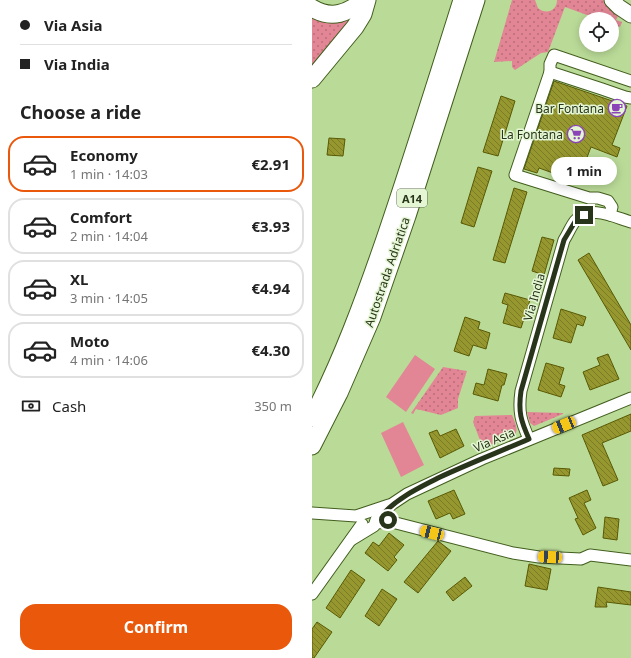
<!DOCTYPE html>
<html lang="en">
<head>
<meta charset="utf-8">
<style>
  :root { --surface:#fff; --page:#f6f6f6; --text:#222; --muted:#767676; --line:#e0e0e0; --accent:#ea580c }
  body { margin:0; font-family:"Noto Sans",sans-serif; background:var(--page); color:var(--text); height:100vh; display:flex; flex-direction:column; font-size:15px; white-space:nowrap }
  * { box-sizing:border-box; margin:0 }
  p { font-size:13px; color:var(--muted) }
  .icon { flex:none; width:22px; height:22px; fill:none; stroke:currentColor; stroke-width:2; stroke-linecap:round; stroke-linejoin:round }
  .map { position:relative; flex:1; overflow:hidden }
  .side { display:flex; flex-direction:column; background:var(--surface); width:312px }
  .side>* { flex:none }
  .top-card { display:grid; align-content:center; height:88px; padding:0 20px; background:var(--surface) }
  .fabs { position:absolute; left:267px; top:12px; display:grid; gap:8px }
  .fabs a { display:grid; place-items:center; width:40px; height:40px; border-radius:50%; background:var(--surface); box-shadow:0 2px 10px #0003; font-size:20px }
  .end { position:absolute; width:18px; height:18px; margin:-9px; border:5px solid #29351a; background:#fff; box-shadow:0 0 0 2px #fff }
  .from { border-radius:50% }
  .bubble { position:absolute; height:28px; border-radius:14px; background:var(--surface); box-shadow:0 2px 10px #0003; font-size:13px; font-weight:700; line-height:28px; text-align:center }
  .car { position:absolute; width:12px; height:24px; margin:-12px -6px; border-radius:5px; box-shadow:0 0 3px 1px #0007; background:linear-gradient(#f5c518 24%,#345 0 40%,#f5c518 0 76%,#345 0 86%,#f5c518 0) }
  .top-card b { display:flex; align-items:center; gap:14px; height:38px; font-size:15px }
  .top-card b+b { border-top:1px solid var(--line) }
  .top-card i { width:10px; height:10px; background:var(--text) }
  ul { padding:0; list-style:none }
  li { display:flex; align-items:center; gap:12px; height:56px; margin:0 8px 6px; padding:0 12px; border:2px solid var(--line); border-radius:16px }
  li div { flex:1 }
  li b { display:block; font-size:15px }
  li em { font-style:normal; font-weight:700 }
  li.active { border-color:var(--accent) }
  li>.icon { width:36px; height:36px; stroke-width:1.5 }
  h2 { padding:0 20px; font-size:18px; line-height:48px }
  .pay { display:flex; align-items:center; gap:10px; height:44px; padding:0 20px; font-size:15px }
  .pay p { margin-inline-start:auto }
  .action { display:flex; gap:8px; margin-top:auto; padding:8px 20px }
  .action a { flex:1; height:46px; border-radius:16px; background:var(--accent); color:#fff; font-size:16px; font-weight:700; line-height:46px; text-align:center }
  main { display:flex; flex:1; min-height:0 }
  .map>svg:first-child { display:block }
  .grass { fill:url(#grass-dots) }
  .garden { fill:#e28695 }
  .building { fill:url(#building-back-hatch); stroke:#595904 }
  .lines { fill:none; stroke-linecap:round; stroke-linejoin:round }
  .minor-casing { stroke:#425e1e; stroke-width:13 }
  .major-casing { stroke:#425e1e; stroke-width:17 }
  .highway-casing { stroke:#425e1e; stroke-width:19 }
  .minor { stroke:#fff; stroke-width:11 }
  .major { stroke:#fff; stroke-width:15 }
  .highway { stroke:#fff; stroke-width:17 }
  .route { stroke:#29351a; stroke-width:5 }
  .labels { text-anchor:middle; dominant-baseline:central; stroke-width:3; stroke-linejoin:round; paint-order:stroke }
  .shield { fill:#e4f6d4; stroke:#616f52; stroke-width:1 }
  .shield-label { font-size:11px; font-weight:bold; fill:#29351a }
  .poi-label { font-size:12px; fill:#29351a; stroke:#e4f6d4; text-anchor:end }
  .street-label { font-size:12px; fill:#29351a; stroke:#e4f6d4 }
</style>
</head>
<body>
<main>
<section class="side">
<div class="top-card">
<b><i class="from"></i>Via Asia</b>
<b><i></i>Via India</b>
</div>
<h2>Choose a ride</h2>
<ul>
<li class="active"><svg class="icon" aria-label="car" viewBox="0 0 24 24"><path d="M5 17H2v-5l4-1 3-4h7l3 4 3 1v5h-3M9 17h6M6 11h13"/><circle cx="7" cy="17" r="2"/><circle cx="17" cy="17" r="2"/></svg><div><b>Economy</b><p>1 min · 14:03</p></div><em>€2.91</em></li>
<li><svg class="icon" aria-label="car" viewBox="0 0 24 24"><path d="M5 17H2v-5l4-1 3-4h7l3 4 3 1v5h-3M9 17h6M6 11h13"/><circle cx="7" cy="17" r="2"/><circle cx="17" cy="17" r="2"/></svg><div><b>Comfort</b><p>2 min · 14:04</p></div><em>€3.93</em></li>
<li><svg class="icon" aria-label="car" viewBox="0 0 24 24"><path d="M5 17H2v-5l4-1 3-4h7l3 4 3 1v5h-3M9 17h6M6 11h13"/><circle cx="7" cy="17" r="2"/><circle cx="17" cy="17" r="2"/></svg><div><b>XL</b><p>3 min · 14:05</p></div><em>€4.94</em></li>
<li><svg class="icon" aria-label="car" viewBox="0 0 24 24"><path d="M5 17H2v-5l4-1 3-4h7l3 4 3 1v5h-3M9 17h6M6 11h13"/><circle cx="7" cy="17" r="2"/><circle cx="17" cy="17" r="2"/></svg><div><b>Moto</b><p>4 min · 14:06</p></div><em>€4.30</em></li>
</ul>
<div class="pay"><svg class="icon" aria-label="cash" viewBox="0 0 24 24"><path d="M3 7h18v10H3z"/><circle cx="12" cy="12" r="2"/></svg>Cash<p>350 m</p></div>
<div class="action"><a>Confirm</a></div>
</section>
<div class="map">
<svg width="319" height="658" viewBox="0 0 319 658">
  <defs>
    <pattern id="grass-dots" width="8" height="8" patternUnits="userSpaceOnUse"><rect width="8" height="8" fill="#e28695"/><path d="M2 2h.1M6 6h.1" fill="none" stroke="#b76e79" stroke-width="1.8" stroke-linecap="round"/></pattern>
    <pattern id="building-back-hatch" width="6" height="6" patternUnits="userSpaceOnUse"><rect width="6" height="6" fill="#979730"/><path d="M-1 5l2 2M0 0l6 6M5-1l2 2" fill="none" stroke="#7b7c28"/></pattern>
  </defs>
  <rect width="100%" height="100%" fill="#badb98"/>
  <g class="grass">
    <path d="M200,0H223L226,8C234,15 245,11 245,0H291L306,16L304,20L310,22L308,27L300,24V19H286L253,7L236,52L229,53L203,70L200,67V61L182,62Z"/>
    <polygon points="0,13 42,15 0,65"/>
    <polygon points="131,367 155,371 146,399 146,408 129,415 104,409 101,414 99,413"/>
    <polygon points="215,412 251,413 251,414 222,426 218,423"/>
    <path d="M200,415C202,421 207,428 203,435L171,448L161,422L163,416Z"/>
  </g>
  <g class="garden">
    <polygon points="103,355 123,369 94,412 74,397"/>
    <polygon points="91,422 112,465 89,477 69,433"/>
  </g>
  <g class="building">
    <polygon points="242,81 315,106 300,145 308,148 305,157 279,147 274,160 269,158 265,170 258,168 255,178 227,168 225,173 212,169"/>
    <polygon points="189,96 203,101 186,156 171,152"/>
    <polygon points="17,138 33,139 31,156 15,155"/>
    <polygon points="166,167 180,171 162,227 149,223"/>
    <polygon points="202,188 215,192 193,263 181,260"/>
    <polygon points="230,237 242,240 232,275 220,271"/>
    <polygon points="277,253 319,325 319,350 266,260"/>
    <polygon points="193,293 218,300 209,328 191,323 196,305 190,303"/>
    <polygon points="249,309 274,317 271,326 265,324 259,343 241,338"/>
    <polygon points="153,317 168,322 166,329 178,333 174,349 161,345 157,356 142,351"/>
    <polygon points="296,354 307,379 278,390 271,372 288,365 285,358"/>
    <polygon points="234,363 252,368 247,384 253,386 249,397 226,390"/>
    <polygon points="176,369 195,374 192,385 190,385 186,401 161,394 164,383 172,385"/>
    <polygon points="319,414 319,431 290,443 306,480 291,486 270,435"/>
    <polygon points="144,429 152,446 128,458 117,433 125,430 128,436"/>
    <polygon points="242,468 258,469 257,476 241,475"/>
    <polygon points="142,490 153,514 141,519 138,513 124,519 116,501"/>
    <polygon points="275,490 279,500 272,503 284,528 271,535 263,519 266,518 257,498"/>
    <polygon points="293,517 307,519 305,540 291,538"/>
    <polygon points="77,533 92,545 82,557 85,560 76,571 53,553 61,542 67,546"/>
    <polygon points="126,541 139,551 106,593 92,582"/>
    <polygon points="217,564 239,569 235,590 213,586"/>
    <polygon points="39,570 53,580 28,618 14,608"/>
    <polygon points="153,577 160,586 141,601 134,592"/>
    <polygon points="286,587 319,592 319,605 294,602 295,607 283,607"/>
    <polygon points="70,589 85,599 67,626 53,616"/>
    <polygon points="5,622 20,632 2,658 0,658 0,629"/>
  </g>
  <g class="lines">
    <defs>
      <g id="minor">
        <polyline points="238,72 290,89 313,97 319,98"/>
        <polyline points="298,215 300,207 296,201 286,198 277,198 203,175 238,72 238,64 242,55 319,81"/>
        <path d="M217,439C209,421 206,412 209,391L252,240C256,234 259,226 263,221C277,204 302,217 319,222"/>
        <polyline points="0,513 44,516 77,505"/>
        <polyline points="64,523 80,522 201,553 227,557 269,559 278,555 319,560"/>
        <polyline points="39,540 62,526 64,520 80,504 95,494 170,459 319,398"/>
        <polyline points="0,594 50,524"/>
      </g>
      <polyline id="major" points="300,0 307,7 319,15"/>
      <g id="highway">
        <path d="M0,8C20,20 36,13 52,0"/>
        <polyline points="0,79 43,27 51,14 55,0"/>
        <path d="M0,418C30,360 52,300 73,239C100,160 125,80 150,0"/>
        <polyline points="0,446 27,393 60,317 95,216 164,0"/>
      </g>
    </defs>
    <use href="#minor" class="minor-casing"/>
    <use href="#major" class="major-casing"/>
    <use href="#highway" class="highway-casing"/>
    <use href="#minor" class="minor"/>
    <use href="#major" class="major"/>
    <use href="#highway" class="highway"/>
  </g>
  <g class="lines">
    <path class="route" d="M76,520L72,513C87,497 107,488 126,478C156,464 187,452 217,439C209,421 206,412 209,391L252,240L264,220L272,215"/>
  </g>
  <defs>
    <symbol id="cafe-ring" viewBox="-11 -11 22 22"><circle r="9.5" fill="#e4f6d4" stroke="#8b45b8" stroke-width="1.5"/><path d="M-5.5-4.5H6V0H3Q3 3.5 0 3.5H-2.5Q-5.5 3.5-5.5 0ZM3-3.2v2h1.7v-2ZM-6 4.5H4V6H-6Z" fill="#8b45b8"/></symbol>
    <symbol id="supermarket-ring" viewBox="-11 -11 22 22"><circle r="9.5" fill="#e4f6d4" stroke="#8b45b8" stroke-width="1.5"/><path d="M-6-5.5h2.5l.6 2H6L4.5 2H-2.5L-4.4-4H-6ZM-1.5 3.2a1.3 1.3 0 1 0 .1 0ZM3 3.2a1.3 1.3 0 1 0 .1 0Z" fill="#8b45b8"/></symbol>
  </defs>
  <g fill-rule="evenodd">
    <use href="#cafe-ring" x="295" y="98" width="20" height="20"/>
    <use href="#supermarket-ring" x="254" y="124" width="20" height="20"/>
  </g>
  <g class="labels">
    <rect class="shield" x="85" y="189" width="30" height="18" rx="3"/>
    <g class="shield-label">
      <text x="100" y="198">A14</text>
    </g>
    <g class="poi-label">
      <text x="292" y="108">Bar Fontana</text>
      <text x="251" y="134">La Fontana</text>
    </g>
    <g class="street-label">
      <text transform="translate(75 272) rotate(-71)">Autostrada Adriatica</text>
      <text transform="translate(222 297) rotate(-74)">Via India</text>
      <text transform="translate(182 440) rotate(-23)">Via Asia</text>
    </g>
  </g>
</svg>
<div class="fabs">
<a><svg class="icon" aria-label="locate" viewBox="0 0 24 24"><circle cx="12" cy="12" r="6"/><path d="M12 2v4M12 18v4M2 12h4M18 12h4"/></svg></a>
</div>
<i class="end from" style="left:76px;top:520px"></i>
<i class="end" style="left:272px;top:215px"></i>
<div class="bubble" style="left:239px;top:157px;width:66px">1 min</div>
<i class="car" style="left:252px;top:425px;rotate:248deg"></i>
<i class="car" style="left:120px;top:533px;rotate:284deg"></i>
<i class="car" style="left:238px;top:557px;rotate:273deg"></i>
</div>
</main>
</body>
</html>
